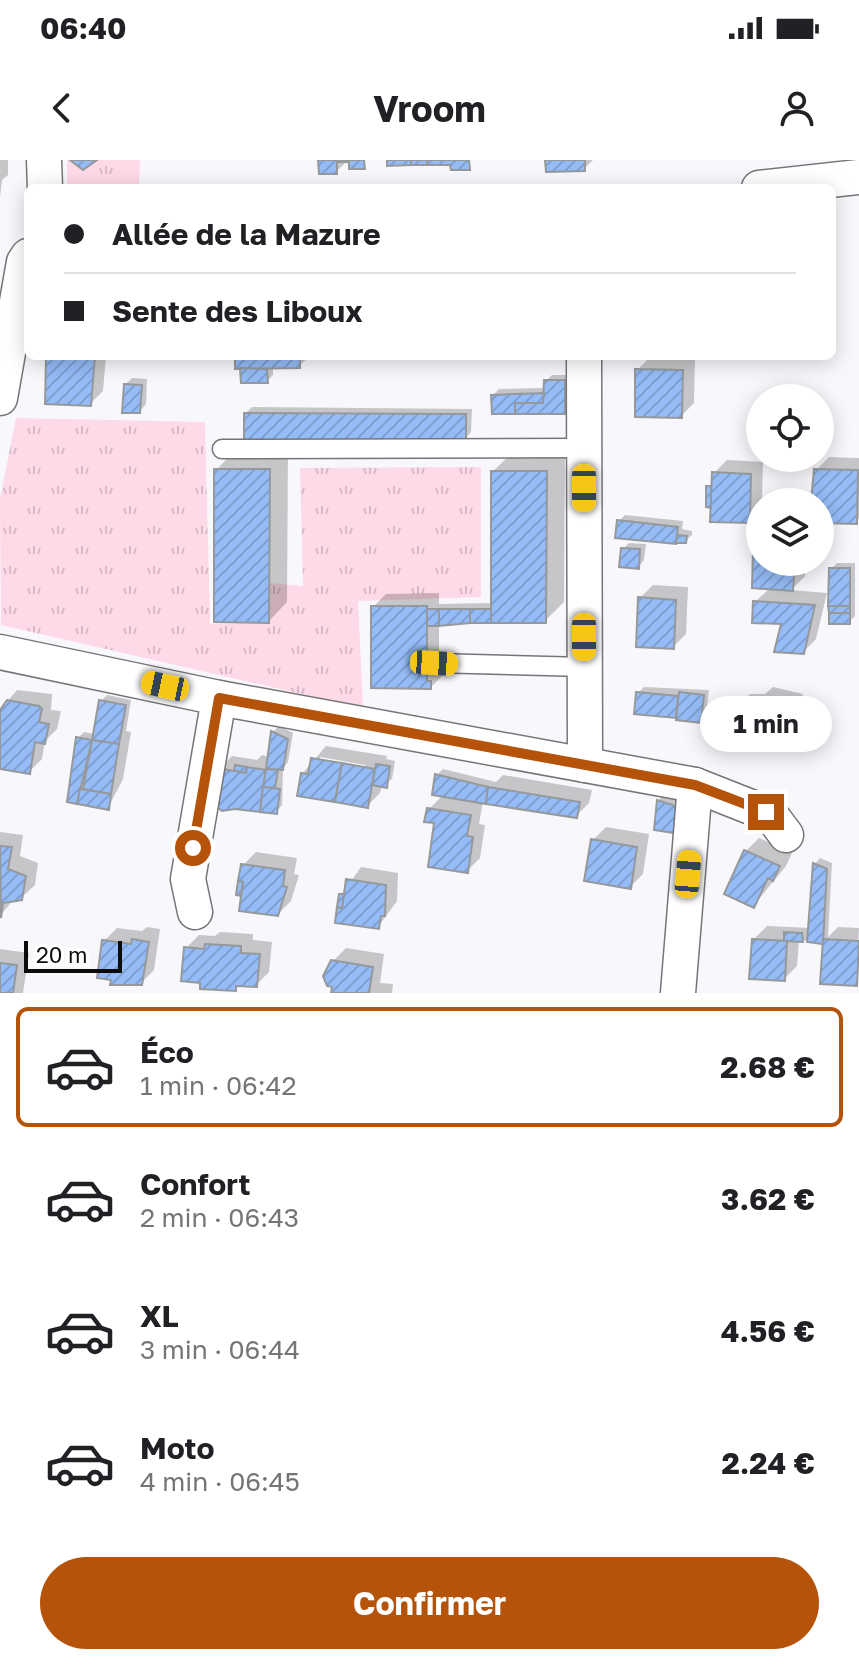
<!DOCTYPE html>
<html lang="fr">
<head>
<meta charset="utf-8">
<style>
  :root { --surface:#fff; --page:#f6f6f6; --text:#202124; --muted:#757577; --line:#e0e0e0; --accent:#b45309 }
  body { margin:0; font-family:"Golos Text",sans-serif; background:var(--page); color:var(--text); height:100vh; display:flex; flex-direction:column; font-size:30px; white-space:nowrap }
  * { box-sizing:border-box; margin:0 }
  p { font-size:26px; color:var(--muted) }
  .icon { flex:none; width:44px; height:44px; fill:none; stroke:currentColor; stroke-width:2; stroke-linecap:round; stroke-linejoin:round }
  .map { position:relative; height:833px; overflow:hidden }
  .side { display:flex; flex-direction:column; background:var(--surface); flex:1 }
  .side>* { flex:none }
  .guide { position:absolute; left:24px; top:24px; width:812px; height:176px; border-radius:12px; box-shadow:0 4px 20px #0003; display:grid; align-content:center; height:176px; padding:0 40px; background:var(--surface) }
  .buttons { position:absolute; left:746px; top:224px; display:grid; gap:16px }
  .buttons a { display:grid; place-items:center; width:88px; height:88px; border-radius:50%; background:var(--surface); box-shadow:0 4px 20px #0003; font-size:40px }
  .scale { position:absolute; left:24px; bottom:20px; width:98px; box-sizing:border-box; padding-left:8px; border:4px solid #0b0b0c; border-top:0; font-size:22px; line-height:28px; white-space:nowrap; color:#0b0b0c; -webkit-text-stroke:6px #fff; paint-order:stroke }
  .end { position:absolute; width:36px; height:36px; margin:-18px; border:10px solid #b45309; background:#fff; box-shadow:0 0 0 4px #fff }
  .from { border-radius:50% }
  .bubble { position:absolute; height:56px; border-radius:28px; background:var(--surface); box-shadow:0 4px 20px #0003; font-size:26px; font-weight:700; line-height:56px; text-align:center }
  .car { position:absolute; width:24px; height:48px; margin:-24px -12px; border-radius:10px; box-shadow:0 0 6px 2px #0007; background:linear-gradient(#f5c518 24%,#345 0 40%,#f5c518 0 76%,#345 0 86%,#f5c518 0) }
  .guide b { display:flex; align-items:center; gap:28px; height:76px; font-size:30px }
  .guide b+b { border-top:2px solid var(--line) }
  .guide i { width:20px; height:20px; background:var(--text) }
  ul { padding:14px 0 0; list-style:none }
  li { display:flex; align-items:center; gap:24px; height:120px; margin:0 16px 12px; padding:0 24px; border:4px solid transparent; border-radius:12px }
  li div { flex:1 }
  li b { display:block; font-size:30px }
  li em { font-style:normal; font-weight:700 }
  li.on { border-color:var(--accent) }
  li>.icon { width:72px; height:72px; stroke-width:1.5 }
  .primary-button { display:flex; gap:16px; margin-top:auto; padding:16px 40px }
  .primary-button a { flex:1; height:92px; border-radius:48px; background:var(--accent); color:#fff; font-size:32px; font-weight:700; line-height:92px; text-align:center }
  .status { display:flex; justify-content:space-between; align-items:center; height:56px; padding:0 40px; background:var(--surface); direction:ltr }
  .status svg { height:22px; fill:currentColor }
  header { display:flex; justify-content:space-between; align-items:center; height:104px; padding:0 40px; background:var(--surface); font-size:36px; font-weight:700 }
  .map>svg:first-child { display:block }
  .grass { fill:url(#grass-tufts) }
  .shadow { fill:#0003; fill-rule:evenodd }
  .building { fill:url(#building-hatch); stroke:#96999c; stroke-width:2 }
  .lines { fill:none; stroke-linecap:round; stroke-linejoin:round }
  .lane-casing { stroke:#757579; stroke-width:21 }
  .street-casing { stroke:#757579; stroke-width:37 }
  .lane { stroke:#fff; stroke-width:18 }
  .street { stroke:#fff; stroke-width:34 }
  .route { stroke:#b45309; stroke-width:10 }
</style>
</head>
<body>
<div class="status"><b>06:40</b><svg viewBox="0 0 49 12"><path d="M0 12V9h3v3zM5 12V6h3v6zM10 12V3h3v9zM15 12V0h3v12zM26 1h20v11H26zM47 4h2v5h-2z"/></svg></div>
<header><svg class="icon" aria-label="back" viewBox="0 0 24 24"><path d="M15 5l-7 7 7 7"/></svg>Vroom<svg class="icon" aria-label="person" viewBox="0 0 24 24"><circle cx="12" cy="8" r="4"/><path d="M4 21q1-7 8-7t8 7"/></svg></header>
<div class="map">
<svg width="859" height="833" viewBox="0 0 859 833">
  <defs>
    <pattern id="grass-tufts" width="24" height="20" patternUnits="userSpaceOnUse" patternTransform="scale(2)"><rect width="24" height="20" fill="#fed9e7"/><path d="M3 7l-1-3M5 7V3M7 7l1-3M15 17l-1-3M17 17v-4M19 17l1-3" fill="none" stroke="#d8b9c5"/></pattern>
    <pattern id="building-hatch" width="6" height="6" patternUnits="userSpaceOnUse" patternTransform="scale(2)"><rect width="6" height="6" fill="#95bcf7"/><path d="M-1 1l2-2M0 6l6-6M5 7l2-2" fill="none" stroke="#7fa0d3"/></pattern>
  </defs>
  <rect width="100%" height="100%" fill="#f8f8fc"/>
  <g class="grass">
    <polygon points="67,0 140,0 139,28 67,28"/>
    <polygon points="16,258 205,262 210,464 269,462 270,423 303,426 300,308 481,307 481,437 358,441 363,548 1,465 0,339"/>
  </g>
  <g class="shadow">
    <polygon points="0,0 8,0 8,15 2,20 0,37"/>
    <polygon points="320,0 348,0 336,12"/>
    <polygon points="547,0 593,0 584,9"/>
    <polygon points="48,196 106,196 103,231 90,244"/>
    <polygon points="237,196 310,196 299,206 273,206 273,215 267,221 242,207"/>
    <polygon points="650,197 695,198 694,243 681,256 637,210"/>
    <polygon points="552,215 571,215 571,246 565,252 493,235 499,229 546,228 546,221"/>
    <polygon points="132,218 147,219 146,244 140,251 126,224"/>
    <polygon points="252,247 472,249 471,272 465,279 246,253"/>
    <polygon points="235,291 288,291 287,442 269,461 216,310"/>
    <polygon points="512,293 565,293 564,442 545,461 439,463 439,509 443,509 444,514 431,527 373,447 386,434 439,433 439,444 493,443 493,311"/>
    <polygon points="829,297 859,298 859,358 856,362 820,361 820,342 813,342 816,310"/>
    <polygon points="727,300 763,302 762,342 760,350 749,361 710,346 708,327 713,322 714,313"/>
    <polygon points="625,355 683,361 682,369 692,371 692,375 685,381 619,361"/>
    <polygon points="629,383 646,384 644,400 638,407 623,389"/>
    <polygon points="760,383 760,402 806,402 805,416 791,430 827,433 816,479 803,492 784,463 755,442 770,428 755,388"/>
    <polygon points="837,403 855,403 855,456 849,462 831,409"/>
    <polygon points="653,425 688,427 686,474 673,487 640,438"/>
    <polygon points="644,527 709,530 706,554 700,560 636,552 638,533"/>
    <polygon points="773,527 803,534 793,574 780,587 756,558 752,562 744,540 750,534 765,534"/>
    <polygon points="17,530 52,534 51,550 61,551 57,569 45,581 42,599 29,612 0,607 0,550"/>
    <polygon points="107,535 131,540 126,571 131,572 123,619 108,648 69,641 78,578 84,572 95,574 101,541"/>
    <polygon points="279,566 293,573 288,602 283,608 282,645 276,652 235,646 228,650 214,644 219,609 232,596 257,600 262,595 269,597 273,572"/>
    <path d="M326,586L387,596L386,599L395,601L392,619L382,625L380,633L367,646L302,614ZM320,597L365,605L364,609L320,602Z"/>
    <polygon points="443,609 496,622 503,615 592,630 589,643 576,656 483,641 479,664 485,665 480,698 467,711 429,649 443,635 437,615"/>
    <polygon points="664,635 679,639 679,665 673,671 658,641"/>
    <polygon points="606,667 649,674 643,714 630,727 593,680"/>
    <polygon points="0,672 23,675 20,696 38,703 35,725 21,738 14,739 0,756"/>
    <polygon points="759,678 792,693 786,706 754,745 726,733 746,691"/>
    <polygon points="256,692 297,698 294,714 299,715 291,741 278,754 244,730 240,734 243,705"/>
    <polygon points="820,698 832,703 828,777 838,767 859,768 856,824 825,782 799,780 797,806 784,819 754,779 767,766 811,768 815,704"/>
    <polygon points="361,707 398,713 397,741 378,767 341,735"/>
    <polygon points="147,767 160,769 154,810 141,823 104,781 117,768 142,771"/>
    <polygon points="220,772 253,774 253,780 272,782 269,812 256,825 240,824 235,829 186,788 199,775 215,776"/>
    <polygon points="346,788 384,794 380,823 393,824 392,833 333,833 332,802"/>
    <polygon points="0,789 29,793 23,833 0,833"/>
  </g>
  <g class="building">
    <polygon points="70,0 97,0 83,10"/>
    <polygon points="318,0 364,0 365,9 349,9 349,2 337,2 337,14 319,14"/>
    <polygon points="387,0 469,0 470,10 451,10 450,5 427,5 427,0 411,0 411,5 387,6"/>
    <rect x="411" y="0" width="16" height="5"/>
    <polygon points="545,0 585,0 585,11 546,12"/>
    <polygon points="46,196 95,196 91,246 45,244"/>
    <polygon points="235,196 300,196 300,208 235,209"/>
    <polygon points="240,208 267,209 268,223 241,223"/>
    <polygon points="635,209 683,210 682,258 635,257"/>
    <polygon points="544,220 565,220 565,254 515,254 515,243 543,243"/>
    <polygon points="124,224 142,225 140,253 122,253"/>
    <polygon points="544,233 543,243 515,243 515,254 492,254 491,235"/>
    <polygon points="244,253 466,254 466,281 244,280"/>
    <polygon points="214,309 270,309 269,463 214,462"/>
    <polygon points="814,309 858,310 857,364 820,363 820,342 811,342"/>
    <polygon points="491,311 547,311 546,463 491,463"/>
    <polygon points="712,312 751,314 750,363 710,362"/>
    <polygon points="706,326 711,326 711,348 706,347"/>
    <polygon points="617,360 678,367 676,384 615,378"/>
    <polygon points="677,375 687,376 686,383 676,383"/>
    <polygon points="621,388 640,389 639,409 619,407"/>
    <polygon points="753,388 760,388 760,402 795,402 793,431 752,428"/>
    <polygon points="829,408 850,408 850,446 828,446"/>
    <polygon points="638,437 676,440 674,489 636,487"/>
    <polygon points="753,441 815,445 804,494 774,492 781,464 752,463"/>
    <polygon points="371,446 427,446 427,521 431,521 431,529 371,528"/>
    <polygon points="828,446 850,446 850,453 829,453"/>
    <rect x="427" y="449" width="12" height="17"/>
    <polygon points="439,449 470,449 470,463 439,466"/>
    <rect x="470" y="449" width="21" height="14"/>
    <rect x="829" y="453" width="21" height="11"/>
    <polygon points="636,532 678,536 676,558 634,554"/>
    <polygon points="679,532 704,535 701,563 676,560"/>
    <polygon points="746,537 758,539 752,564 738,558 742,539"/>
    <polygon points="758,539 791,547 781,590 748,581"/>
    <polygon points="7,540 39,546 42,549 39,562 49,564 45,584 35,582 30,614 0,609 0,550"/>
    <polygon points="99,540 126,545 119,584 92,580"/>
    <polygon points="271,571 288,579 283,610 266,609"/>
    <polygon points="76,577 92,580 77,644 67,642"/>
    <polygon points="92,580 119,584 111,634 83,629"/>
    <polygon points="311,598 342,603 335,642 297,636 301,613 308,614"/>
    <polygon points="342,603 375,609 368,648 335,642"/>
    <polygon points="376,604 390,606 387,628 372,625"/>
    <polygon points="235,605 247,607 246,613 234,611"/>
    <polygon points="247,607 266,610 260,652 235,649 222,651 216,646 217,608 246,613"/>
    <polygon points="266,609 278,610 275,628 263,627"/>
    <polygon points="435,614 488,627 486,644 432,635"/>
    <polygon points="263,627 280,629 277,654 260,652"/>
    <polygon points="488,627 580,642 577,658 486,644"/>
    <polygon points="80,629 111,634 109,650 77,644"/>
    <polygon points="657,640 673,645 676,649 674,673 654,670"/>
    <polygon points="427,648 471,655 467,676 473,677 468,713 428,707 434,663 424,662"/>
    <polygon points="591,679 637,687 631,729 584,721"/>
    <polygon points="0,686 12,687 8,709 26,716 22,740 3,743 1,758"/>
    <polygon points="744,690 780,706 773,721 768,718 754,748 724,734"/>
    <polygon points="813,703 827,709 823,784 807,782"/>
    <polygon points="241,704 285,710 283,726 287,727 278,756 239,751 243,722 238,721"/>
    <polygon points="346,719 386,725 385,756 381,756 379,769 335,763 337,747 342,748"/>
    <polygon points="238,721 243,722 241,736 236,735"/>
    <polygon points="339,734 344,734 342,748 337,747"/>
    <polygon points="784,772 802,773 803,782 784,781"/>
    <polygon points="132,779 149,782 142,825 110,825 111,820 97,818 102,780 131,784"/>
    <polygon points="752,779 787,781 785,821 749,819"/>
    <polygon points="823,779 859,781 857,826 820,824"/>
    <polygon points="205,784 241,786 241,793 260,794 257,827 236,826 236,831 200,829 200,823 181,821 184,787 204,789"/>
    <polygon points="331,800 373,807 369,833 331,833 332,827 327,826 323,816"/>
    <polygon points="0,803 17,805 13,833 0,833"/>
  </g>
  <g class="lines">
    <defs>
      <g id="lane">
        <polyline points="222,289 584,288"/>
        <polyline points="434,503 585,507"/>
      </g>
      <g id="street">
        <polyline points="44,0 45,28"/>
        <polyline points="759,28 859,17"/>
        <polyline points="584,196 585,605"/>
        <polyline points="0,238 24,102 28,96"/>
        <polyline points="0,492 219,538 695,625 771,655 786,675"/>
        <polyline points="195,752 188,719 219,538"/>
        <polyline points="678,833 695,625"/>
      </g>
    </defs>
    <use href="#lane" class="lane-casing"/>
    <use href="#street" class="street-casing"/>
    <use href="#lane" class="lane"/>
    <use href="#street" class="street"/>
  </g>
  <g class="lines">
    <polyline class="route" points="193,688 219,538 695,625 766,652"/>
  </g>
</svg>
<div class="buttons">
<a><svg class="icon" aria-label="locate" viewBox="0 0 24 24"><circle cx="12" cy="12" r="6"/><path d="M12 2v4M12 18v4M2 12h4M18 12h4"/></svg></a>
<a><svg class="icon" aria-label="layers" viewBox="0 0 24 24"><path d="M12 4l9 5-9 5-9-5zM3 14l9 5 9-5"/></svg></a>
</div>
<div class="scale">20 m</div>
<i class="end from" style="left:193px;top:688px"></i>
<i class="end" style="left:766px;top:652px"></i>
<div class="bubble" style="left:700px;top:536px;width:132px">1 min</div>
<i class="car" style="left:584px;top:328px;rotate:180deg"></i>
<i class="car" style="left:584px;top:477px;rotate:180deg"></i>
<i class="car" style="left:434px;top:503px;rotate:93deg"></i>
<i class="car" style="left:165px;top:526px;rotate:282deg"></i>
<i class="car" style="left:688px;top:714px;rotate:5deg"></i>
<div class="guide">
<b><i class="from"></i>Allée de la Mazure</b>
<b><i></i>Sente des Liboux</b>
</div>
</div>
<section class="side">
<ul>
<li class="on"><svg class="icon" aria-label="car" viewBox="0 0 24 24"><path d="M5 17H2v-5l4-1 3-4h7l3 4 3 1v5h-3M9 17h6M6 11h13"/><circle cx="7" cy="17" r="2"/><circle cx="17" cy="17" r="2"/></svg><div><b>Éco</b><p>1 min · 06:42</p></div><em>2.68 €</em></li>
<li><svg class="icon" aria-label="car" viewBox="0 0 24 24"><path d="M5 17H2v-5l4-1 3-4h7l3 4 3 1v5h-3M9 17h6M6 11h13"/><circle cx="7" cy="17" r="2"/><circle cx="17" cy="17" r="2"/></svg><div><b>Confort</b><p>2 min · 06:43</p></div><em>3.62 €</em></li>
<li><svg class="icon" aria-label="car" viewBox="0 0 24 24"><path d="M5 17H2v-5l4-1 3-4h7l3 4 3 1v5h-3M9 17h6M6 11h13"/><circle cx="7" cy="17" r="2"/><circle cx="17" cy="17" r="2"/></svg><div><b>XL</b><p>3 min · 06:44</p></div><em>4.56 €</em></li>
<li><svg class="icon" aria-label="car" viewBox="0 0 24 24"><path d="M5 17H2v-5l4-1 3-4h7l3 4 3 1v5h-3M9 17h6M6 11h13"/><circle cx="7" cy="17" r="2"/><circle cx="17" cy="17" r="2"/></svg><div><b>Moto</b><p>4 min · 06:45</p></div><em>2.24 €</em></li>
</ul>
<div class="primary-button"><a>Confirmer</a></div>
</section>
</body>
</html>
